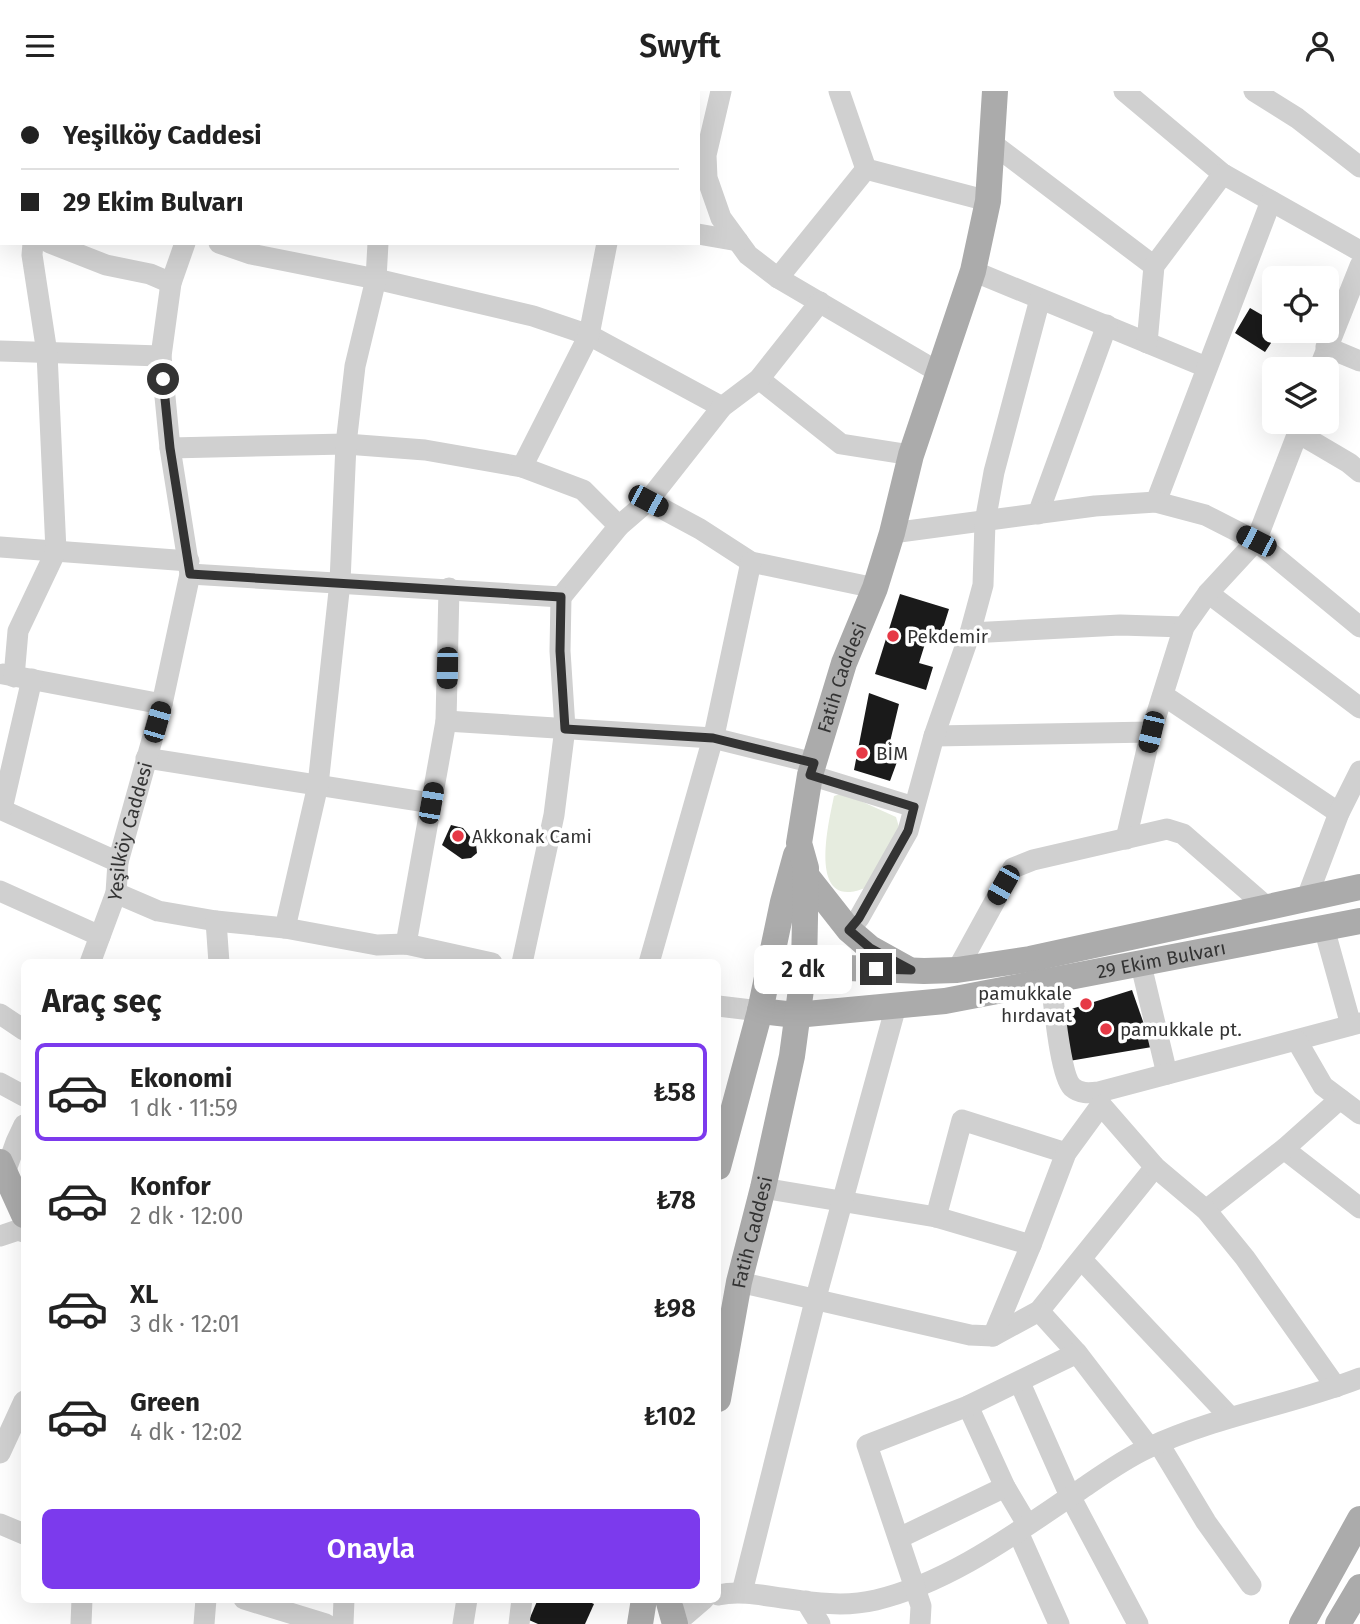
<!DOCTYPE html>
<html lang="tr">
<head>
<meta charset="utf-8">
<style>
  :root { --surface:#fff; --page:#f2f2f2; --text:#222; --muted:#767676; --line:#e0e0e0; --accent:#7c3aed }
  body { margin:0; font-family:"Fira Sans",sans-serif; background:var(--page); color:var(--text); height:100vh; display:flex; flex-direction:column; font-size:26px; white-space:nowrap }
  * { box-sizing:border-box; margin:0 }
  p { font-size:23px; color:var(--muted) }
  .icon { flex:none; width:38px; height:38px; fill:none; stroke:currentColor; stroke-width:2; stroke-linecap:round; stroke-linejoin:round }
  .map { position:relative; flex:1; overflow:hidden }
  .drawer { position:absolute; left:21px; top:868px; width:700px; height:644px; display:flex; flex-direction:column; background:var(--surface); border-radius:10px; box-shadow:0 7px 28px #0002 }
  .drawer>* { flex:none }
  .top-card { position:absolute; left:0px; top:0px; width:700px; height:154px; box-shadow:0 7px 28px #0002; display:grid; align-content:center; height:154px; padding:0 21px; background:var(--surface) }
  .fabs { position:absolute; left:1262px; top:175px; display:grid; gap:14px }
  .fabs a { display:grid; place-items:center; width:77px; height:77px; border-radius:10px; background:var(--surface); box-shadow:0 7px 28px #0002; font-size:35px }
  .end { position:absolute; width:32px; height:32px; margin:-16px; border:9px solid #333; background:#fff; box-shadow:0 0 0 4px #fff }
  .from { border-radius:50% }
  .bubble { position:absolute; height:49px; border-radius:10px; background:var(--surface); box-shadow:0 7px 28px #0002; font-size:23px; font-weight:600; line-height:49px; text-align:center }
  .car { position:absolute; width:21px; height:42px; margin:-21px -10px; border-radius:9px; box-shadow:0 0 5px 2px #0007; background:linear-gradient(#222 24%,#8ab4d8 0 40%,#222 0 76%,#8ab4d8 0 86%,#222 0) }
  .top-card b { display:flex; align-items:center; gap:24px; height:66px; font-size:26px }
  .top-card b+b { border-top:2px solid var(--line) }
  .top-card i { width:18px; height:18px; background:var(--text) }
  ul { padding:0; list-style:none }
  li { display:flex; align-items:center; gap:21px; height:98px; margin:0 14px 10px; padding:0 7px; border:4px solid transparent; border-radius:10px }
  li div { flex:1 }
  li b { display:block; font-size:26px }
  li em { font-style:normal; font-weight:600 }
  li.active { border-color:var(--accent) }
  li>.icon { width:63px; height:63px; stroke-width:1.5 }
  h2 { padding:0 21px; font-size:32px; line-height:84px }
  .action { display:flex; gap:14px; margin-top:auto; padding:14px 21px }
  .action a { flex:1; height:80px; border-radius:10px; background:var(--accent); color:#fff; font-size:28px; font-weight:600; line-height:80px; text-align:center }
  header { display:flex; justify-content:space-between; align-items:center; height:91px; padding:0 21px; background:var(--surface); font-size:32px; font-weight:600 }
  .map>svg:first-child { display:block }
  .green { fill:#e6ecdf }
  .building { fill:#1a1a1a }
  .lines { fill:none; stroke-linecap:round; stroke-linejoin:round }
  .minor { stroke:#d0d0d0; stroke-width:21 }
  .major { stroke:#ababab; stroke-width:26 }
  .route { stroke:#333; stroke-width:9 }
  .poi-dot { fill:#e63946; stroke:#fff; stroke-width:2.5 }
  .labels { text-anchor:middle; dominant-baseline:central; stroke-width:7; stroke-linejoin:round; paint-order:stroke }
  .poi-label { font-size:19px; fill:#333; stroke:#fff; text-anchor:start }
  .street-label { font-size:19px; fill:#333; stroke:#fff }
</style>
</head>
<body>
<header><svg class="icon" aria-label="menu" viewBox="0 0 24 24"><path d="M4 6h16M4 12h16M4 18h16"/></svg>Swyft<svg class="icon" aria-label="person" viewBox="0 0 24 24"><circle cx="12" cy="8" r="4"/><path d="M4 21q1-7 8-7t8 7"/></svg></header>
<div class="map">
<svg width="1360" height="1533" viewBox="0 0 1360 1533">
  <rect width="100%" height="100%" fill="#fff"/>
  <path class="green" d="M843,702L896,726L899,736L866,797C861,798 855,801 850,801C810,804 830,726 834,705Z"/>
  <g class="building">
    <polygon points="1250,217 1274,231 1274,240 1279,240 1265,261 1235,242"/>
    <polygon points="900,503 949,518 940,547 928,543 919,572 933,576 926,599 875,583"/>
    <polygon points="869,602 899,613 889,655 901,660 890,690 854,679"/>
    <polygon points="451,734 463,737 476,753 477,762 471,767 462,768 442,754"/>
    <polygon points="1132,899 1152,956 1069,970 1065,920"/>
    <polygon points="538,1508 583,1508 594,1513 585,1533 538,1533 529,1529"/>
  </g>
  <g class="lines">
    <g class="minor">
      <polyline points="202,0 207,2"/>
      <polyline points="580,0 585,2"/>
      <polyline points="721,0 706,64 707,87 721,127 748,164 778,187 940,282"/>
      <polyline points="839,0 866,78 988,110"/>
      <polyline points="1124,0 1223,83 1360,160"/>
      <polyline points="1254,0 1297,27 1360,76"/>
      <polyline points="250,2 251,0"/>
      <polyline points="384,2 384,0"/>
      <polyline points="507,2 507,0"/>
      <polyline points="625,2 626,0"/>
      <polyline points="993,53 1154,175"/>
      <polyline points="0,106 2,107"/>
      <polyline points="698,143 738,150"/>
      <polyline points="50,152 106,174 150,183 171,192"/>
      <polyline points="219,152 251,163 376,188 533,225 589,244 722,316"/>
      <polyline points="973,180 1206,276"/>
      <polyline points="778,187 866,78"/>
      <polyline points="1147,252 1154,175 1223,83"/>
      <polyline points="1326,256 1360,270"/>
      <polyline points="0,260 161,265"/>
      <polyline points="1319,278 1360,175"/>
      <polyline points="759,288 841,353 911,364"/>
      <polyline points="1298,342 1349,372 1360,381"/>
      <polyline points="170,357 346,353 425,359 522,376 583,399 619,435"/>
      <polyline points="522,376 589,244 607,152"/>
      <polyline points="648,410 700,438 751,471 875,497"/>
      <polyline points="1156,411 1271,110"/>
      <polyline points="1038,423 1107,234"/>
      <polyline points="892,442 1095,415 1156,411 1205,424 1256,450 1360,536"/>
      <polyline points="0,456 189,470"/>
      <polyline points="190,483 561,506 619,435 648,410 722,316 759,288 820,211"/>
      <polyline points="1208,502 1360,617"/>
      <polyline points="970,542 1120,534 1184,536"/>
      <polyline points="3,583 162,613"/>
      <polyline points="14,586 18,540 56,460 47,262 32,164 33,152"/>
      <polyline points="1163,604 1339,722"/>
      <polyline points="446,630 713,647 814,672"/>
      <polyline points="934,645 1151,641"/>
      <polyline points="146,667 431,712"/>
      <polyline points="810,684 914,716"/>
      <polyline points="0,718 118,771"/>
      <polyline points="2,718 32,588"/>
      <polyline points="1126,748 1151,641 1184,536 1208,502 1256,450 1302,331"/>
      <polyline points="0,800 100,845"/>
      <polyline points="116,802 158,820 216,830 285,837 377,854 406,853 492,872"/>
      <polyline points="1306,809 1339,722 1360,680"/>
      <polyline points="216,830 219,872"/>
      <polyline points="285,837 318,694 340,491 346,353 355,275 376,188 378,152"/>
      <polyline points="1324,837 1351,934"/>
      <polyline points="849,839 859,827 908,740 934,645 970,542 983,494 985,431 994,381 1040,208"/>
      <polyline points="406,853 446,630 449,497"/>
      <path id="s1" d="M90,872L116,802L118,771L162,613L190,483L170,357L161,265L171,192L185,152"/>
      <polyline points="522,872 554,724 565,637 560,560 561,506"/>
      <polyline points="649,872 715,640 751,471"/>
      <polyline points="1141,874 1167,983"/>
      <polyline points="957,879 1013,777 1033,769 1167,738 1183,743 1268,817"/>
      <path d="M1051,891C1054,912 1060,984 1072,996C1080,1003 1089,1002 1099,1001L1360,932"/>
      <polyline points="718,915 760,920"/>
      <polyline points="0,923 24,939"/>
      <polyline points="1297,950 1323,995 1360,1023"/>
      <polyline points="0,992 24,1005"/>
      <polyline points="1284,1058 1360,1117"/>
      <polyline points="2,1090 16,1051 24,1034"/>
      <polyline points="763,1097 936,1126 1031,1154"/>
      <polyline points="1206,1119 1284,1058 1340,1008"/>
      <polyline points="936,1126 962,1029 1066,1062"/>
      <polyline points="0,1145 18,1139 24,1141"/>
      <polyline points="1082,1169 1230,1326"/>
      <polyline points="739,1191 970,1244 993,1245 1039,1220 1155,1076"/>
      <polyline points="1039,1220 1077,1262 1149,1356"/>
      <polyline points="993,1245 1031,1154 1066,1062 1101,1014 1155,1076 1206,1119 1245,1167 1336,1296"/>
      <polyline points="1020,1292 1070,1405 1138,1533"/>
      <polyline points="968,1315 1005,1396 1027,1433"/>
      <polyline points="1159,1353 1206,1431 1251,1494"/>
      <polyline points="0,1362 24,1310"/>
      <polyline points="0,1433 24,1443"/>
      <polyline points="1018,1441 1059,1533"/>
      <polyline points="899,1447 1005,1396"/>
      <polyline points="742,1501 815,1210 896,915"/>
      <path d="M718,1504C737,1500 756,1503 775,1506C809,1511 842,1517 876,1509C951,1491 1017,1441 1080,1399C1102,1384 1124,1368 1148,1357C1216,1325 1291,1314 1360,1287"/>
      <polyline points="244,1508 326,1533"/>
      <polyline points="806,1510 820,1533"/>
      <polyline points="81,1533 82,1508"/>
      <polyline points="204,1533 206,1508"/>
      <polyline points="343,1533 344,1508"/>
      <polyline points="463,1533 467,1508"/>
      <polyline points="519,1533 522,1508"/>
      <polyline points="675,1533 704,1508"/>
      <polyline points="920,1533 921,1515 867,1354 968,1315 1077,1262"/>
    </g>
    <g class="major">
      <polyline points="805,783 849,839 870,857 906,877"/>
      <polyline points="771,874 924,880 957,879 1030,868 1360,796"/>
      <path id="s2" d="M760,920L796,924L945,910L1360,830"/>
      <polyline points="0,1071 24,1124"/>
      <polyline points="718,1076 760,920 783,811 796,764"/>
      <path id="s3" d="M718,1308L739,1191L763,1097L792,965L804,876L806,777L799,752L810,684L844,572L875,497L892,442L911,364L973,180L988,110L995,0"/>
      <polyline points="668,1508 675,1533"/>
      <polyline points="640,1533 644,1508"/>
      <polyline points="1302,1533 1360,1428"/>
      <polyline points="1338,1533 1360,1496"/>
    </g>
  </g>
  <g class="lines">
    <polyline class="route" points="163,288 170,357 190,483 561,506 560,560 565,638 713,647 814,672 810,684 914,716 908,740 859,827 849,839 870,857 911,879 876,878"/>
  </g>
  <g class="poi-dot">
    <circle cx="893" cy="545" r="7"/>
    <circle cx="862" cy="662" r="7"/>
    <circle cx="458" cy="745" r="7"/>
    <circle cx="1086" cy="913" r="7"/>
    <circle cx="1106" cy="938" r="7"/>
  </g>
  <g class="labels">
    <g class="poi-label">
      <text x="907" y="545">Pekdemir</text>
      <text x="876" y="662">BİM</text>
      <text x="472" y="745">Akkonak Cami</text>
      <text x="1072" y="902" text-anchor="end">pamukkale<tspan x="1072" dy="22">hırdavat</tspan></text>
      <text x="1120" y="938">pamukkale pt.</text>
    </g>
    <g class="street-label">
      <text stroke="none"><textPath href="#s3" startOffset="737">Fatih Caddesi</textPath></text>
      <text stroke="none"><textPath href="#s1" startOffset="138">Yeşilköy Caddesi</textPath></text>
      <text stroke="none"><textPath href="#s2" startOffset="406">29 Ekim Bulvarı</textPath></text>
      <text stroke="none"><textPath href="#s3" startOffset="170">Fatih Caddesi</textPath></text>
    </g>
  </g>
</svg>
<div class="fabs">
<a><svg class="icon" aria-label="locate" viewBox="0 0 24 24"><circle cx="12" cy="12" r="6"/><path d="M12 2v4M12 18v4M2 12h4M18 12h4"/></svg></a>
<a><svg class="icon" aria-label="layers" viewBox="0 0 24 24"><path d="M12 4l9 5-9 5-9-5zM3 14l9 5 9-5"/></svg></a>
</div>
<i class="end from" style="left:163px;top:288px"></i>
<i class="end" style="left:876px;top:878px"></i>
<div class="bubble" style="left:754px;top:854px;width:98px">2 dk</div>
<i class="car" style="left:648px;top:410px;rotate:118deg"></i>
<i class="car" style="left:1256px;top:450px;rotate:297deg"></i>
<i class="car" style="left:447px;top:577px;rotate:181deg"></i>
<i class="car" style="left:157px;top:631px;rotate:16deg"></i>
<i class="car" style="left:1151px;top:641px;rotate:193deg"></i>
<i class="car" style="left:431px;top:712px;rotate:10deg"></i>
<i class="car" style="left:1003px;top:794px;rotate:210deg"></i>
<div class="top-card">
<b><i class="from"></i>Yeşilköy Caddesi</b>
<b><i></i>29 Ekim Bulvarı</b>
</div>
<section class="drawer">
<h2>Araç seç</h2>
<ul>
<li class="active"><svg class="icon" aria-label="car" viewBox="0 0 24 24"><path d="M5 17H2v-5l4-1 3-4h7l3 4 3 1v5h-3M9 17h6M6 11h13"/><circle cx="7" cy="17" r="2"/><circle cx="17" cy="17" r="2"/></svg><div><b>Ekonomi</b><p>1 dk · 11:59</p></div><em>₺58</em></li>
<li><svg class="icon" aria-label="car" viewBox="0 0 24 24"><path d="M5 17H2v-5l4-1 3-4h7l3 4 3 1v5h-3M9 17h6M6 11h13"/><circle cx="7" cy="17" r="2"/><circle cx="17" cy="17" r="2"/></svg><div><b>Konfor</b><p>2 dk · 12:00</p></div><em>₺78</em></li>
<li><svg class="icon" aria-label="car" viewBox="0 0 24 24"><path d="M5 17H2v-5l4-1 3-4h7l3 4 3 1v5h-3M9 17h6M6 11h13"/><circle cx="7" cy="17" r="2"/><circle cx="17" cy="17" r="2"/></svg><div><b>XL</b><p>3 dk · 12:01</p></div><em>₺98</em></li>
<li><svg class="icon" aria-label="car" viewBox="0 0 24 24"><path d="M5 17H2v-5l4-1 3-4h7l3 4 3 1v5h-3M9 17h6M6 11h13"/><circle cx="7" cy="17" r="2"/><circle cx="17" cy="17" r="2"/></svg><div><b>Green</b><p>4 dk · 12:02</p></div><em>₺102</em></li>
</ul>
<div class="action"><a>Onayla</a></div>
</section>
</div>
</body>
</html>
